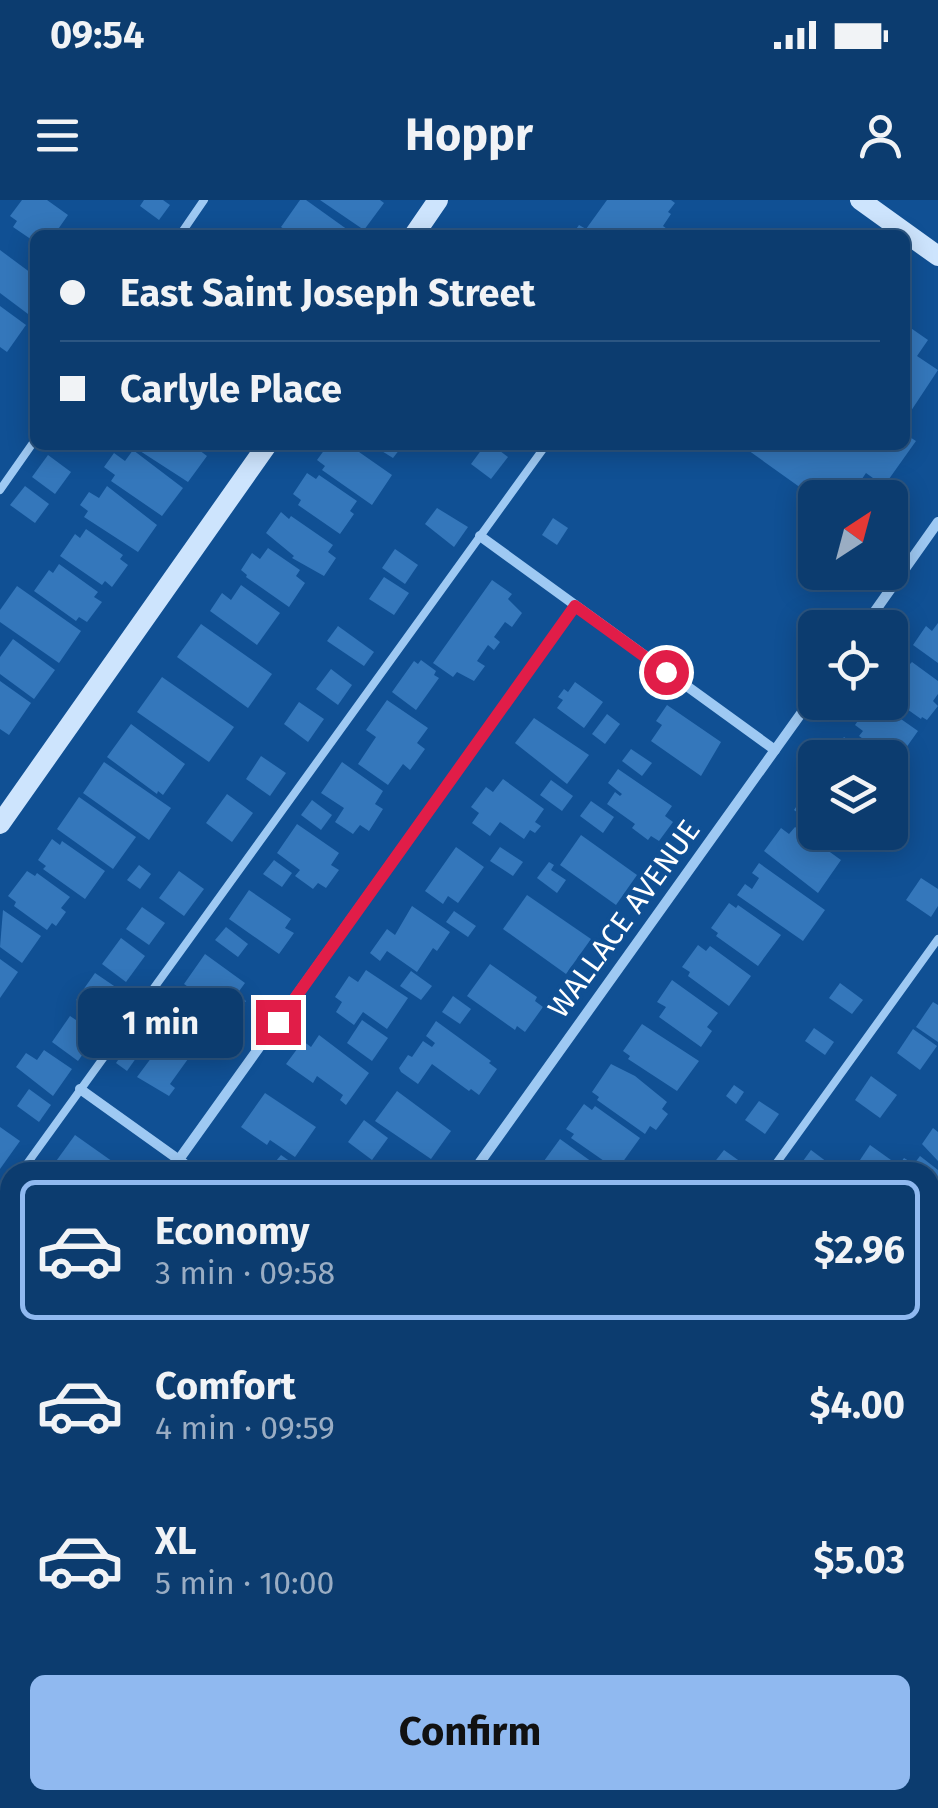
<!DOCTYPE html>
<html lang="en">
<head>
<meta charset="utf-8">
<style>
  :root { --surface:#0c3c6f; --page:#1a4777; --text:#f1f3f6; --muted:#9aadc3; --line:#2c5682; --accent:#90b9f0 }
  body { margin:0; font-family:"Fira Sans",sans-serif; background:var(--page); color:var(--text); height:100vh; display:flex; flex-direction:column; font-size:38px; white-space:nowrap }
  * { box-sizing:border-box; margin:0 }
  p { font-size:32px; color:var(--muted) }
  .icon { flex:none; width:55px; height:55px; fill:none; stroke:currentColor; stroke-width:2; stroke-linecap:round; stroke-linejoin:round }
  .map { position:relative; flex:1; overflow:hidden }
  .panel { position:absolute; left:0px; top:962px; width:940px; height:648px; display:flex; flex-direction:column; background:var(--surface); border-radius:30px 30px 0 0; box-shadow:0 5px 25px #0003,0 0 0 2px var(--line) }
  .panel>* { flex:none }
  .hud { position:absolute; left:30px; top:30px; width:880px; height:220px; border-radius:15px; box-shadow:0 5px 25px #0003,0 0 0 2px var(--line); display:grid; align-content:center; height:220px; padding:0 30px; background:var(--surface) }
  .needle { width:65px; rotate:36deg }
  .tools { position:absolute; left:798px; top:280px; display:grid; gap:20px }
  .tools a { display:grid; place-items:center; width:110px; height:110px; border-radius:15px; background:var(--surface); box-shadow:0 5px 25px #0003,0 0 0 2px var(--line); font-size:50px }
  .end { position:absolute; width:45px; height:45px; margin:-22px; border:12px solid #e11d48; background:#fff; box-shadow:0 0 0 5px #fff }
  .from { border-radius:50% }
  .bubble { position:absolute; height:70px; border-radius:15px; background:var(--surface); box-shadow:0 5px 25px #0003,0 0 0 2px var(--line); font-size:32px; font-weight:700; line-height:70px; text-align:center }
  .hud b { display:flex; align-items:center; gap:35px; height:95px; font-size:38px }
  .hud b+b { border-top:2px solid var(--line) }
  .hud i { width:25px; height:25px; background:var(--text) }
  ul { padding:18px 0 0; list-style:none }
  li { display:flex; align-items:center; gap:30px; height:140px; margin:0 20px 15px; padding:0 10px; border:5px solid transparent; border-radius:15px }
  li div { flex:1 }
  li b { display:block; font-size:38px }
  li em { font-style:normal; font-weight:700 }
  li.active { border-color:var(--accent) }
  li>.icon { width:90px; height:90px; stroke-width:1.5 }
  .button { display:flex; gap:20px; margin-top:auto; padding:20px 30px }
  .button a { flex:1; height:115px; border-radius:15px; background:var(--accent); color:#111; font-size:40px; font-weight:700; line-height:115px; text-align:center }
  .status { display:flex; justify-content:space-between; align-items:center; height:70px; padding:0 50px; background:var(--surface); direction:ltr }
  .status svg { height:28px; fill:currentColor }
  header { display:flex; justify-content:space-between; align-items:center; height:130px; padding:0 30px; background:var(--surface); font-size:45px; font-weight:700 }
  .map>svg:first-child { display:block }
  .building { fill:#3477bb }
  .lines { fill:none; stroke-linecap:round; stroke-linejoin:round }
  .lane { stroke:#9ec9f3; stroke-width:8 }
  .street { stroke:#9ec9f3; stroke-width:10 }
  .secondary { stroke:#cde4fd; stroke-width:20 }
  .route { stroke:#e11d48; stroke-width:12 }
  .labels { text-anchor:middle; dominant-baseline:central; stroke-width:8; stroke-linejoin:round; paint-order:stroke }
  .street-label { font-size:30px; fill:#fff; stroke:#105094 }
</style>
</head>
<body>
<div class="status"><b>09:54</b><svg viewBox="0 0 49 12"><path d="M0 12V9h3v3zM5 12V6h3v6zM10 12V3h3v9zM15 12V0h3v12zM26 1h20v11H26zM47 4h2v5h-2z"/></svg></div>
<header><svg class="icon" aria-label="menu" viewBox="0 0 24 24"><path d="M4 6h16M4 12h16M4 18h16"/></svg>Hoppr<svg class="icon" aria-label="person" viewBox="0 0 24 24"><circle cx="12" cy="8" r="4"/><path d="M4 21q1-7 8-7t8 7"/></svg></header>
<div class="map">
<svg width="938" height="1608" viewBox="0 0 938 1608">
  <rect width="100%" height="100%" fill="#105094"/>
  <g class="building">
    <polygon points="22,0 47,0 68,15 54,35 35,35 35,42 13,27 17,21 10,16"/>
    <polygon points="144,0 163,0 170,5 159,20 140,6"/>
    <polygon points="300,0 306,0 355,35 293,35 281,27"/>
    <polygon points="320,0 380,0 384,3 364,30"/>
    <polygon points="607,0 671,0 675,3 668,12 671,14 663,26 667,29 663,35 572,35 579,25 586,29"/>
    <polygon points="0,50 35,76 35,113 32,117 0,93"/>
    <polygon points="0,106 26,125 7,152 0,147"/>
    <polygon points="905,124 928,140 917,156 938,170 905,220"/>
    <polygon points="905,234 916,241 884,286 866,273 849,298 815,298 745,248 747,245 905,245"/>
    <polygon points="144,245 199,245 199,250 207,256 188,282 140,251"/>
    <polygon points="328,245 349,245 392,275 372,305 322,270 325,266 317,260"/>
    <polygon points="372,245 403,245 393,258"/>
    <polygon points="485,245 492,245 508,257 491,279 471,264"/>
    <polygon points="133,250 183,288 162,316 111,281 115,275 104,267 114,253 125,261"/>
    <polygon points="48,255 71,272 55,294 32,277"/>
    <polygon points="307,273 316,279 319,275 357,301 350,311 354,314 340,334 298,305 301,300 293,294"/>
    <polygon points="25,286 49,304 35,323 10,305"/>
    <polygon points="107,286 157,325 138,352 84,317 88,311 80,305 89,292 99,298"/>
    <polygon points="437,308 468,327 454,347 425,324"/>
    <polygon points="281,312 289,319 291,316 333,345 328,352 336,358 324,376 292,358 294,356 266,333"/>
    <polygon points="553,318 568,328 557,345 542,335"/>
    <polygon points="86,329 123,355 120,359 128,365 112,387 105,381 102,385 60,356 75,334 80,338"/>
    <polygon points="268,348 300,370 296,376 305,383 289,407 246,377 247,375 241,370 252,353 260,359"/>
    <polygon points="395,349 418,365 405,384 382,368"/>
    <polygon points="59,364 98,392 94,397 102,402 87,422 79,417 76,421 34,391 49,370 53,373"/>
    <polygon points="384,377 409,393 394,415 369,399"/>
    <polygon points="492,380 512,394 508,399 522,413 512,427 505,422 494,437 500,442 494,450 488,445 477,461 485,466 474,481 457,472 453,477 433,463"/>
    <polygon points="241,385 280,413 257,445 210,411 222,393 231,400"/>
    <polygon points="17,386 81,431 59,463 0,422 0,410"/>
    <polygon points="938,423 938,463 913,445 926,426 932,431"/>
    <polygon points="201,424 272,474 248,508 177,457"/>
    <polygon points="338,426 374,452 364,466 327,441"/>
    <polygon points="13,439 55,470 34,499 0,474 0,457"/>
    <polygon points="421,460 436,471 434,475 439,478 416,510 392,492 414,461 418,464"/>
    <polygon points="901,460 909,465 912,462 938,481 938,494 933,501 938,506 927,520 922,517 921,519 890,497 890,476"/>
    <polygon points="331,469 352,485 338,505 316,489"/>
    <polygon points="162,477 234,527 209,562 137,512"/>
    <polygon points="0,481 31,503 9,535 0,529"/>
    <polygon points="575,482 603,502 584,528 557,508 563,500 558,497 564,489 568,492"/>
    <polygon points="387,500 428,528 417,543 425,549 410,570 403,564 388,585 358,564 376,537 366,530"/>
    <polygon points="299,502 324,519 308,542 284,524"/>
    <polygon points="667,505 721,542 701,576 651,541 662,525 656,521"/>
    <polygon points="869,505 878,510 881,505 918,531 896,562 859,536 863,531 855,525"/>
    <polygon points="607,514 620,524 605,544 592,534"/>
    <polygon points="534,518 589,555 567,584 515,543"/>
    <polygon points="131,524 185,564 163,595 158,591 157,594 107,557"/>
    <polygon points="844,537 872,558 829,558"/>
    <polygon points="631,549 652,563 642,576 622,561"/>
    <polygon points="261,556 286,573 270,596 246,579"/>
    <polygon points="104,562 171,608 149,640 83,593"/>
    <polygon points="342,562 383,591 375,604 383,609 369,631 360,625 353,634 335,622 344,608 321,593"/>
    <polygon points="618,569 672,606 665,616 673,622 659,641 651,636 648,640 632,628 635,624 607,604 615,592 620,596 622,594 608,583"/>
    <polygon points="503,579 544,609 535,622 541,626 535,633 530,630 524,639 500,622 490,636 472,623 479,613 471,607 486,587 493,592"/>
    <polygon points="551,580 573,596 562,611 540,595"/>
    <polygon points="815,580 815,625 794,610"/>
    <polygon points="227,594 253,613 232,642 206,623"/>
    <polygon points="79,597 136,637 113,669 57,629"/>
    <polygon points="312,600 332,615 321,630 301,615"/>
    <polygon points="591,601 614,617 603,633 580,616"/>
    <polygon points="297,624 339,653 331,665 339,670 326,688 318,683 313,689 295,676 300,670 277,653"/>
    <polygon points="795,627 841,660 818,693 764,651 781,628 789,634"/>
    <polygon points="826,632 865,632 853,649"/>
    <polygon points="581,635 637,675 616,705 560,665"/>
    <polygon points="52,639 60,645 62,641 105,671 85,699 43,669 46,666 38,660"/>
    <polygon points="456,647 484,667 458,703 448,696 443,704 425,691"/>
    <polygon points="500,647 523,662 513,676 490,661"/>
    <polygon points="274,660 292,673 282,687 263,674"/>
    <polygon points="549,662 554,665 551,670 566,680 557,693 537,678"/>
    <polygon points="759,663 825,710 803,741 737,695 745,684 752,689 759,678 752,673"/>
    <polygon points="139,665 151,674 140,689 127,680"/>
    <polygon points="27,671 35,676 37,673 70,697 61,708 66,712 56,726 52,723 47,730 14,706 16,702 8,696"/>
    <polygon points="179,671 204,689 184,716 159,698"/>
    <polygon points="921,678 938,689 938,706 931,717 906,700"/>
    <polygon points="249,690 291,719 285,728 294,733 279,754 229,719"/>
    <polygon points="527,695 591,739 566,774 503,729"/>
    <polygon points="729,703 736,708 738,705 781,735 758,766 716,736 718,733 711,728"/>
    <polygon points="412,706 450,732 437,751 433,748 417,772 387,751 380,761 370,753 387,729 395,735"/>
    <polygon points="142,707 165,723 149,745 126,729"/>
    <polygon points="3,710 41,736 22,763 0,747"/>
    <polygon points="454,711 476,726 468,737 446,722"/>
    <polygon points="226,727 248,744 238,757 215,740"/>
    <polygon points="121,738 145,756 126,782 102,764"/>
    <polygon points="698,745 706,751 710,746 751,776 729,806 688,776 690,772 682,767"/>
    <polygon points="205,754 245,783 237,794 246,801 226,826 218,820 220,816 204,805 207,800 184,784"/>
    <polygon points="0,759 18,772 0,798"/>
    <polygon points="490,764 537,797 535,801 543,807 525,832 517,826 515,830 467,796"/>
    <polygon points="366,770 408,798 387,829 363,812 354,825 336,812 342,802 335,797 349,776 358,782"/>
    <polygon points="411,771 432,786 421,800 400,786"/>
    <polygon points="95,773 120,790 102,817 76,800"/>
    <polygon points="672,780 718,813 707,827 712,831 701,847 659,817 666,807 657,802"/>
    <polygon points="840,783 863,800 852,814 829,798"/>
    <polygon points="177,793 197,807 187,822 167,808"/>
    <polygon points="453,796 471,809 460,824 442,812"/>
    <polygon points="933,802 938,805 938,842 916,827"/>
    <polygon points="70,816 97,834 78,861 52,842"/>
    <polygon points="362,820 388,838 372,861 347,843"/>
    <polygon points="436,821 491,861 489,863 497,869 479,895 471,889 469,891 432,864 418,884 401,872 399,868 408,855 412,857 423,841 432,847 435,843 426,836"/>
    <polygon points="642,824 699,861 677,891 628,859 630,856 623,851"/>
    <polygon points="814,828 834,842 825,855 805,841"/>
    <polygon points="913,829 937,846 920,870 897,853"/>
    <polygon points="172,830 185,840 182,844 193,852 170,884 175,888 169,896 137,877"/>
    <polygon points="319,835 369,873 346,905 340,900 343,895 317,876 313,883 286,864 303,841 311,847"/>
    <polygon points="130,843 141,851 127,871 116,863"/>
    <polygon points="44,850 72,869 53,896 16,867 26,853 37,860"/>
    <polygon points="611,864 635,876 667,902 662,909 668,914 656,930 650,926 645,934 597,900 599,897 592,892"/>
    <polygon points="871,876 897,895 880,918 855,900"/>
    <polygon points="734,885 744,892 736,904 726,896"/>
    <polygon points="29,889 51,905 39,922 17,906"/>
    <polygon points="397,891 451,931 431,959 375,921"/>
    <polygon points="265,893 316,927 295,957 270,940 267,945 241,927"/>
    <polygon points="759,901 779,914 765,934 745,920"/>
    <polygon points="584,904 592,910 595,906 640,938 617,970 571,938 574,934 566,929"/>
    <polygon points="364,920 388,938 372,960 348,942"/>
    <polygon points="0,927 20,941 0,969"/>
    <polygon points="933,928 938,932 938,961 922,944"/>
    <polygon points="75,935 116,964 109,972 66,972 54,964"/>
    <polygon points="560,939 606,972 536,972"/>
    <polygon points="870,945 891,960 883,972 865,972 856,966"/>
    <polygon points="724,950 748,967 744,972 725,972 713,964"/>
    <polygon points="811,950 835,968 832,972 795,972"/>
    <polygon points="281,955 301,969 299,972 267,972"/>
    <polygon points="920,956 938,970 938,1015 930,1012 930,972 894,972 904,958 914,964"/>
    <polygon points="930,1027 938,1032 938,1055 930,1066"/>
    <polygon points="0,1073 10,1080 10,1125 0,1118"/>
    <polygon points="0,1275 10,1282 10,1370 0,1364 0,1335 5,1327 0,1323"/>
    <polygon points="930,1328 938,1334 938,1379 930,1373"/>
    <polygon points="930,1393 938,1399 938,1411 930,1422"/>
    <polygon points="0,1468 10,1474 10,1521 0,1515"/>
    <polygon points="92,1600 153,1600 159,1604 156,1608 93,1608 97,1604"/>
    <polygon points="259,1600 288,1600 283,1608 271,1608"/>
    <polygon points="351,1600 366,1600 378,1608 346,1608"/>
    <polygon points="479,1600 500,1600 511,1608 482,1608 484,1604"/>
    <polygon points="720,1600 761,1600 771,1608 714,1608"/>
    <polygon points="891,1600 926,1600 920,1608 890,1608 886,1605"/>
  </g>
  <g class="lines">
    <g class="lane">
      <polyline points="180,35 204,0"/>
      <polyline points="0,290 35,240"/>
      <polyline points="21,972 546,245"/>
      <polyline points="770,972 938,739"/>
      <polyline points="0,1002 10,988"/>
      <polyline points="314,1608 320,1600"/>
    </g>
    <g class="street">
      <polyline points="480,336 775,550"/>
      <polyline points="863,428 938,322"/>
      <polyline points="80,889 196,972"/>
      <polyline points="170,972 575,406"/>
      <polyline points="473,972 815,494"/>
      <polyline points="930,1151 938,1140"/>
      <polyline points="930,1205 938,1193"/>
      <polyline points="0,1209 10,1195"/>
      <polyline points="930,1488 938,1493"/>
      <polyline points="18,1608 24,1600"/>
      <polyline points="602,1608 608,1600"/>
      <polyline points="641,1608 646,1600"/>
    </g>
    <g class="secondary">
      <polyline points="860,0 938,56"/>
      <polyline points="414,35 438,0"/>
      <polyline points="0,624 267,245"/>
    </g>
  </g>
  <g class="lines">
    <polyline class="route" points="278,822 575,406 666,472"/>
  </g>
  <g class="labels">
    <g class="street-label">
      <text transform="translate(624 719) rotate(-54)">WALLACE AVENUE</text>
    </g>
  </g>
</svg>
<div class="tools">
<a><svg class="needle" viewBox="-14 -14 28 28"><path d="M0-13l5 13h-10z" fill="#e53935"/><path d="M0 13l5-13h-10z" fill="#9aadc3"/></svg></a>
<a><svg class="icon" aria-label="locate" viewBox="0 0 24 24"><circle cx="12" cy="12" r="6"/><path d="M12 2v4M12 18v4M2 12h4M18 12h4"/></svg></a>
<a><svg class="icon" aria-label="layers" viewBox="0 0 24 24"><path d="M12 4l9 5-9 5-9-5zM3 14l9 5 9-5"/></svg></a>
</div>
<i class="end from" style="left:666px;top:472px"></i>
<i class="end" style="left:278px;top:822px"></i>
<div class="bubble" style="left:78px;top:788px;width:165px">1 min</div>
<div class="hud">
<b><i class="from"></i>East Saint Joseph Street</b>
<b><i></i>Carlyle Place</b>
</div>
<section class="panel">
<ul>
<li class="active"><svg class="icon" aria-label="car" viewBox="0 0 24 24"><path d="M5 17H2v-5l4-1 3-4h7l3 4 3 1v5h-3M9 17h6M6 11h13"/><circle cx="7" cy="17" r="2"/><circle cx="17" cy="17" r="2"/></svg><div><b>Economy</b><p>3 min · 09:58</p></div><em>$2.96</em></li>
<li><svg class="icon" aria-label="car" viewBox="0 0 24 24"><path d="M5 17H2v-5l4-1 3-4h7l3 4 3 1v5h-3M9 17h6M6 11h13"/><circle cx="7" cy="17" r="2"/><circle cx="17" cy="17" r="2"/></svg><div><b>Comfort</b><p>4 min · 09:59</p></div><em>$4.00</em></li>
<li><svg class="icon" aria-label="car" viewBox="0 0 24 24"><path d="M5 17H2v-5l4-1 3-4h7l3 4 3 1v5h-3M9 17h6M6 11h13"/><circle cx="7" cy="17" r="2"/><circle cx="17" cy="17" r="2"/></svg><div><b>XL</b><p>5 min · 10:00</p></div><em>$5.03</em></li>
</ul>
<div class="button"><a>Confirm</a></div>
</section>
</div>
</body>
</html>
